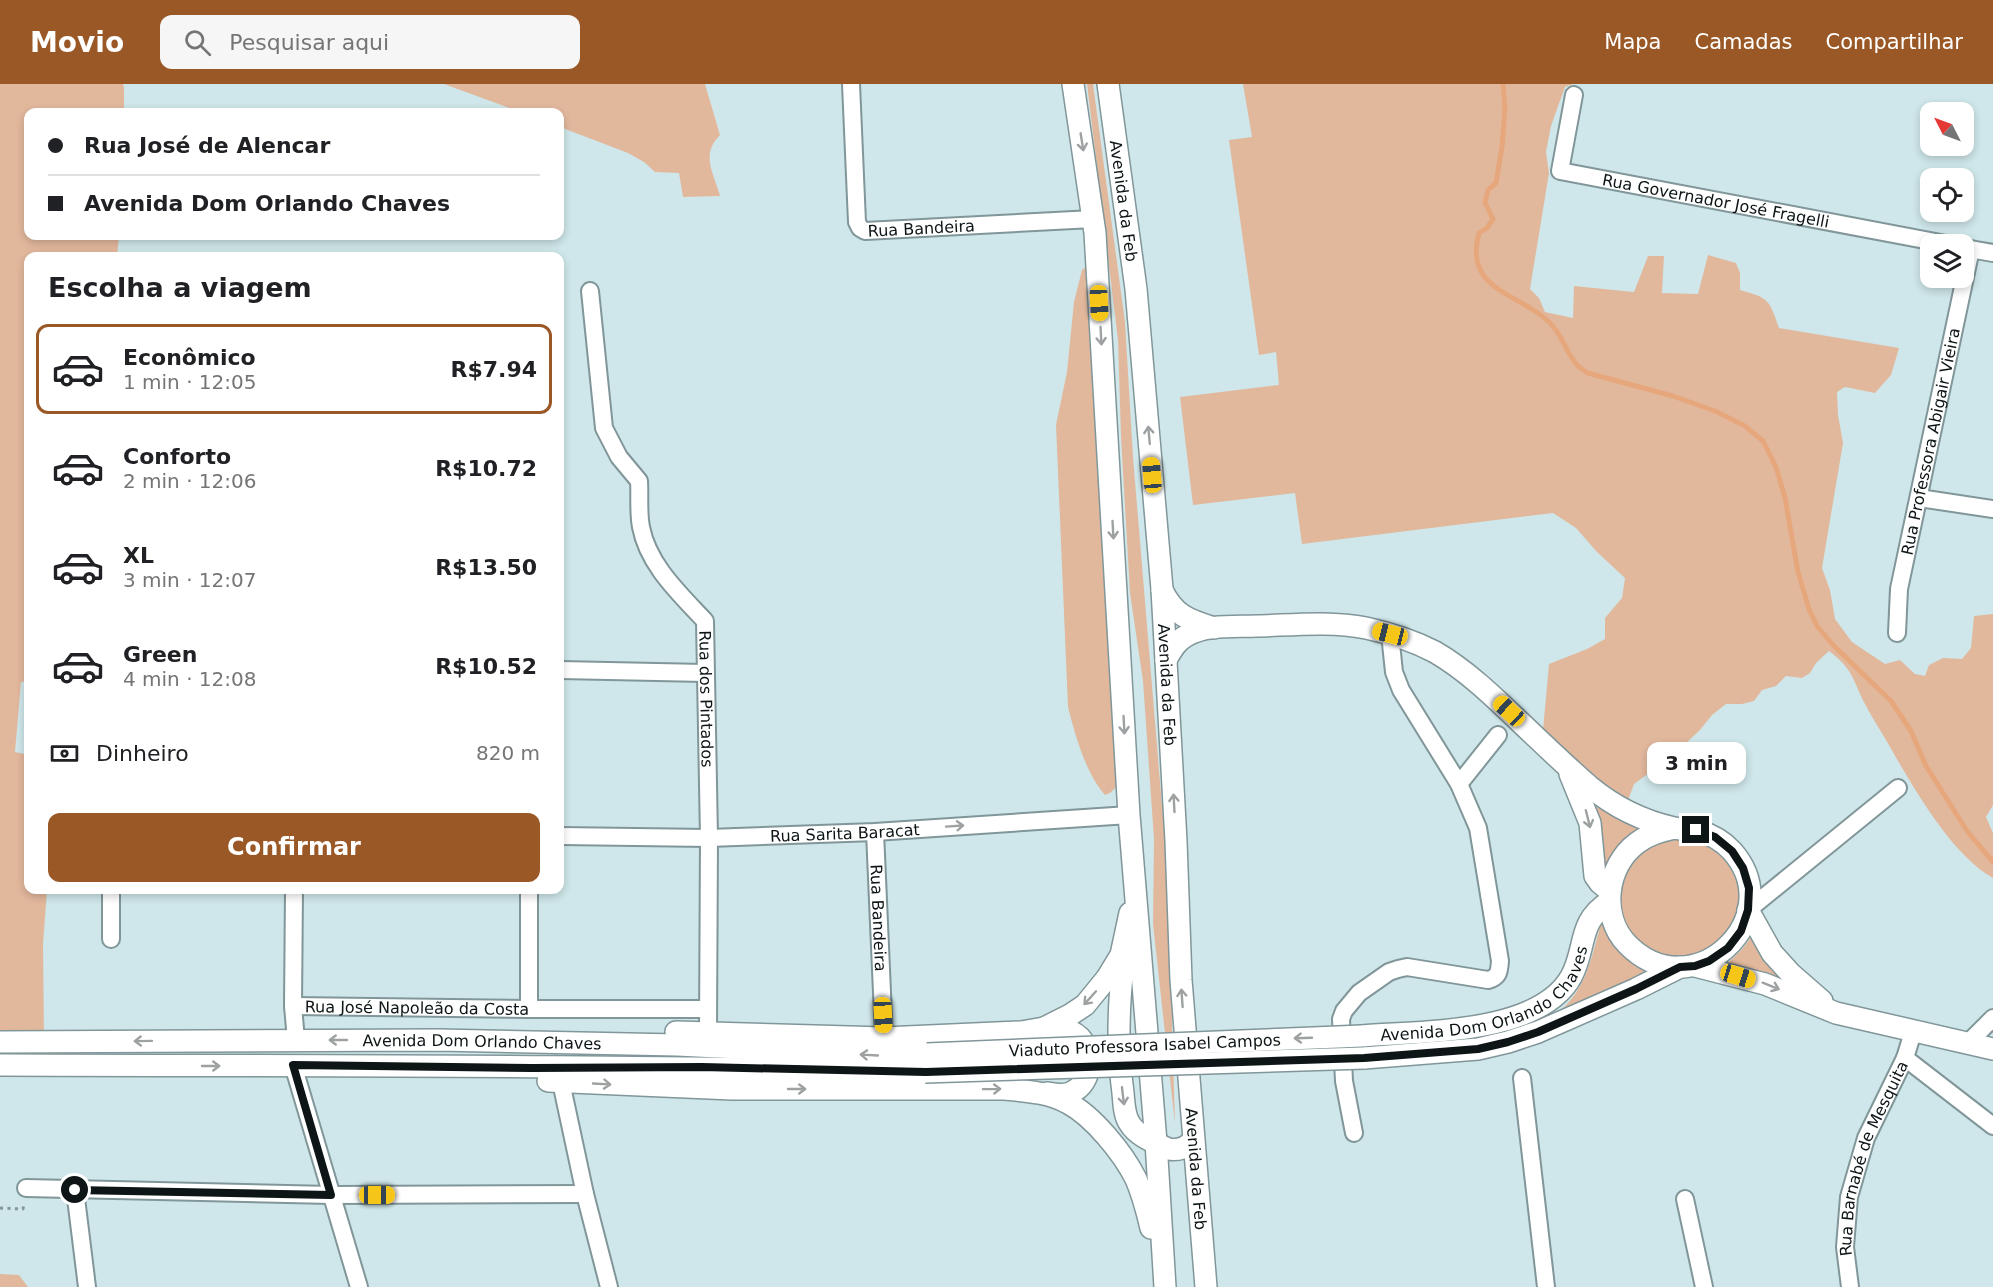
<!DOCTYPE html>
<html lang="pt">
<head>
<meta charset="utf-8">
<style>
  :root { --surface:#fff; --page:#f6f6f6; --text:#202124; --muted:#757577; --line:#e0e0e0; --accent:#9a5826 }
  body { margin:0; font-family:"DejaVu Sans",sans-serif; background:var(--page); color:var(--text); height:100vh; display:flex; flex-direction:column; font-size:22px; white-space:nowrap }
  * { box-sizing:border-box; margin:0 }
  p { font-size:20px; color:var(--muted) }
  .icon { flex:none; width:33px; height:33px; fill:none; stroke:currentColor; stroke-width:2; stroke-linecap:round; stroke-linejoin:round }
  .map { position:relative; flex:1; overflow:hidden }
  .drawer { position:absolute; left:24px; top:168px; width:540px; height:642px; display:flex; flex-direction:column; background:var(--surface); border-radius:12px; box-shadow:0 3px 9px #0003 }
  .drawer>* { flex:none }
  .hud { position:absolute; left:24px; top:24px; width:540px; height:132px; border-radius:12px; box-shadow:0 3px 9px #0003; display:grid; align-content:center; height:132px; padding:0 24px; background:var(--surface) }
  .needle { width:39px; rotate:312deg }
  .tools { position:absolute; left:1920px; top:18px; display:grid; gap:12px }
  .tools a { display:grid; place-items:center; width:54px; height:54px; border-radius:12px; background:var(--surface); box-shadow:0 3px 9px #0003; font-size:30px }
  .end { position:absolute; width:27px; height:27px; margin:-14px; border:8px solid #0d1516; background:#fff; box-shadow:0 0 0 3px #fff }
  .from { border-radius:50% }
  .bubble { position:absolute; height:42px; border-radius:12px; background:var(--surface); box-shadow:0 3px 9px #0003; font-size:20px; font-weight:700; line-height:42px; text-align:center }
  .car { position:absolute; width:18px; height:36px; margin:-18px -9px; border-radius:8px; box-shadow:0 0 4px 2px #0007; background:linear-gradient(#f5c518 24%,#345 0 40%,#f5c518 0 76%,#345 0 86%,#f5c518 0) }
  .hud b { display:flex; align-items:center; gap:21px; height:57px; font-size:22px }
  .hud b+b { border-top:2px solid var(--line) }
  .hud i { width:15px; height:15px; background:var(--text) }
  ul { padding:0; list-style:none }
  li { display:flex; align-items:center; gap:18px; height:90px; margin:0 12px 9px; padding:0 12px; border:3px solid transparent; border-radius:12px }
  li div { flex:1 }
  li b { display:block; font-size:22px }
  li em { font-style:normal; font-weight:700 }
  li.on { border-color:var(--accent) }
  li>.icon { width:54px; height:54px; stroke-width:1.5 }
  h2 { padding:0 24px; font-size:27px; line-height:72px }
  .pay { display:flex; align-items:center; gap:15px; height:66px; padding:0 24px; font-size:22px }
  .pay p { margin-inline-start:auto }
  .primary-button { display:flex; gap:12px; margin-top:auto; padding:12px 24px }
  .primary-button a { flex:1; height:69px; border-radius:12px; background:var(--accent); color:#fff; font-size:24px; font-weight:700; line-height:69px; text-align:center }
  header { display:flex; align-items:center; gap:36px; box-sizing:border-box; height:84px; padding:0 30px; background:var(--accent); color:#fff }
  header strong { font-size:28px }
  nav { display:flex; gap:33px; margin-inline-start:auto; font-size:21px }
  .search { width:420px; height:54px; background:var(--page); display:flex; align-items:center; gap:15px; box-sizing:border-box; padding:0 21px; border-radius:12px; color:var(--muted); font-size:22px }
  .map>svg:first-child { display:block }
  .green { fill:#e2b89d }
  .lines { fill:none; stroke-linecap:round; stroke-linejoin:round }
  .stream { stroke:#e7a77d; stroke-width:5 }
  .minor-casing { stroke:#809699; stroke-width:20 }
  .major-casing { stroke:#809699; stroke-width:24 }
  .path { stroke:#849598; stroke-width:3; stroke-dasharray:3 4.5; stroke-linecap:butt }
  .minor { stroke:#fff; stroke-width:16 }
  .major { stroke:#fff; stroke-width:21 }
  .major-bridge-casing { stroke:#809699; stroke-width:24; stroke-linecap:butt }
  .major-bridge { stroke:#fff; stroke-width:21 }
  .oneway { stroke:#9ea1a2 }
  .route { stroke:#0d1516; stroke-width:8 }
  .labels { text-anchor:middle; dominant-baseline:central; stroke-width:4.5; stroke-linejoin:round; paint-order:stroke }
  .street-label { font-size:16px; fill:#0d1516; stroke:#fff }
</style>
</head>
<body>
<header>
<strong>Movio</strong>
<div class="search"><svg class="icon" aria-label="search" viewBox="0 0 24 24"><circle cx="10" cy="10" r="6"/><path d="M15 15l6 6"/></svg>Pesquisar aqui</div>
<nav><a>Mapa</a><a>Camadas</a><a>Compartilhar</a></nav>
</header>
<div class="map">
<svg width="1993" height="1203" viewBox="0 0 1993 1203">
  <rect width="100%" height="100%" fill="#cfe7ea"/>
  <g class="green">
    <polygon points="0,0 123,0 124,4 124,28 28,28 28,152 119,152 117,172 28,172 28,597 21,598 15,668 28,671 28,806 47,806 43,860 44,952 0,956"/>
    <path d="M444,0H705L720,51C700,71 714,89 720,112L683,113L679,89L655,88L644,78L628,69L560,43V28H520Z"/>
    <polygon points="1087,0 1093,0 1125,238 1133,373 1164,746 1173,905 1172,943 1175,1040 1153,840 1154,755 1143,597 1130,509 1121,353 1118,256"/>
    <path d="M1243,0H1573L1565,3L1551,42L1546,68L1549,89L1530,205L1539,214L1545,228L1573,234L1574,202L1634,208L1648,172H1664L1662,209L1698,210L1708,171L1736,179L1740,189V206C1769,214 1769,215 1779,244L1899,264L1891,291L1875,309L1845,303L1837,308L1838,331L1843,359L1822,484L1830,506L1835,535L1852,558L1885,580L1900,576L1915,590L1925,592L1929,581L1943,574L1962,575L1971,564L1974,532L1993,530V721L1986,733L1993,749V794C1950,770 1910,698 1886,656C1879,644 1871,632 1865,620C1852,595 1854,586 1829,567L1816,579L1810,589L1802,594L1786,592L1776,602L1762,606L1754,617L1742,620H1726L1712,631L1700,646L1671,673L1634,700L1627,719L1600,702L1543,646L1549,580L1587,565L1605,555V534L1622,514L1625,494L1597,468L1576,444L1553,429L1302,460L1295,409L1193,421L1180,313L1279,301L1276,268L1259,271L1229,56L1252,53Z"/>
    <path d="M1088,181L1117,702L1110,709L1105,711C1086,690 1075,651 1068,623L1056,341L1067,288L1074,218L1082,186Z"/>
    <polygon points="1595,722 1629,740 1649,745 1605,789"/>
    <circle cx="1680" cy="815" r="59"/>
    <path d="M1605,833C1612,863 1620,873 1647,889L1557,930C1587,904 1591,875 1601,839Z"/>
    <polygon points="1754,849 1807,913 1721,886 1743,864"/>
    <polygon points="0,1190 19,1191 28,1203 0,1203"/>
  </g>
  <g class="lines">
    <path class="stream" d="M1503,0L1505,24L1502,63L1496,99L1488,106L1485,119L1493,135L1487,144L1479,149C1463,207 1520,209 1549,238C1562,250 1566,268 1577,281C1580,284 1585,287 1588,289L1673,312L1715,327L1745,342L1763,357L1776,383L1785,414L1798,488L1809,525L1817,542L1833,561L1891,617L1911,647L1926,682L1967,747L1993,778"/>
    <defs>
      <g id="minor">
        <path id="s1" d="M851,0L857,138L860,144L865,147L1093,135"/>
        <path id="s2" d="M1574,11L1560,87L1946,160"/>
        <polyline points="1964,164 1993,169"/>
        <path id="s3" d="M590,207L604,344L619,373L639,397C640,411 638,428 641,443C648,481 680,510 705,537L709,754L708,948"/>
        <polyline points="1919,414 1993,425"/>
        <path id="s4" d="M1897,549L1899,505L1971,165"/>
        <polyline points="560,586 705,589"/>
        <polyline points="1459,700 1498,651"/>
        <path id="s5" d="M875,748L884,954"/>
        <path id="s6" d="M560,752L709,754L875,748L1129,731"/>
        <polyline points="111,806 111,855"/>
        <polyline points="294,806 293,922 296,956"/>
        <polyline points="1748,826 1898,704"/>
        <path id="s7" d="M293,922L529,925V806"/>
        <polyline points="529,925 708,925"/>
        <polyline points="1968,959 1993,934"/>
        <polyline points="1905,974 1993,1042"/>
        <polyline points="293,981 359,1203"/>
        <polyline points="1522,994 1546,1203"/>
        <polyline points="561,998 585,1110 609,1203"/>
        <path d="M1354,1049L1344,997L1341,935L1344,927L1359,909L1389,888L1398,885L1407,883L1488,896C1499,893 1499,888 1500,877L1478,744L1459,700L1401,606L1394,588L1390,550"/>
        <polyline points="26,1104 331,1111 585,1110"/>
        <polyline points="75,1106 87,1203"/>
        <polyline points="1685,1115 1704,1203"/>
        <path id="s8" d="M1850,1203L1845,1163L1849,1113L1866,1054L1905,974L1913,948"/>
      </g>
      <g id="major">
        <polyline points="1073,0 1095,149 1129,731 1156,1058 1165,1203"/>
        <path id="s9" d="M1108,0L1136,205L1162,505L1176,757L1181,896L1206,1203"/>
        <path d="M1162,506C1174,531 1188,536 1214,544"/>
        <path d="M1166,576C1171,567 1176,557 1186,552C1206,540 1235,543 1257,542C1293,541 1330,537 1366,544C1389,549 1414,557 1435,568C1466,586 1493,612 1519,637C1542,659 1565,681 1589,702C1613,722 1643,737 1674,744C1682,746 1690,744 1697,746C1710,750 1723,757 1732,767C1791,834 1692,927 1627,860C1600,832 1606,782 1637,759C1649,750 1661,747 1675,744"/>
        <polyline points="1570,690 1590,739 1595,792 1600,799 1610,807"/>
        <polyline points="1748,826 1772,869 1791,890 1822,917"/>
        <path d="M1124,875C1118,920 1117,964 1123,1009C1124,1019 1124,1032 1130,1040C1137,1052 1156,1059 1168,1065C1178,1067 1187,1064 1193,1056"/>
        <polyline points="1695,882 1765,900 1836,929 1993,965"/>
        <path d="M1044,944C1053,945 1064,944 1072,948C1095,959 1095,1000 1070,1009C1063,1012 1054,1010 1047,1009"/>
        <polyline points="676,948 884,954 1021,948 1044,944 1070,931 1085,921 1107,894 1121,871 1130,829"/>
        <path id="s10" d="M1362,952C1420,947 1538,951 1571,893C1587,864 1577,838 1609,818"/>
        <path id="s11" d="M0,958L439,956L677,961L887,971L927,970"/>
        <polyline points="1364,974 1478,965 1508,958 1538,948 1636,905 1680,883"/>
        <path d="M0,981C309,982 617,981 925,988"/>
        <path d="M548,997L732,1005H1004C1025,1007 1048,1008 1068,1019C1093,1032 1123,1069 1136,1095C1143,1111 1147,1127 1151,1144"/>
      </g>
    </defs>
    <use href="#minor" class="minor-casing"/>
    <use href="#major" class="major-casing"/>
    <polyline class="path" points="0,1124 23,1125 24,1120"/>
    <use href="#minor" class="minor"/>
    <use href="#major" class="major"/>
    <defs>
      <g id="major-bridge">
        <path id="s12" d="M927,970L1362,952"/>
        <polyline points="925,988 1364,974"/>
      </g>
    </defs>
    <use href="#major-bridge" class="major-bridge-casing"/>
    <use href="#major-bridge" class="major-bridge"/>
  </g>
  <defs><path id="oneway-shaft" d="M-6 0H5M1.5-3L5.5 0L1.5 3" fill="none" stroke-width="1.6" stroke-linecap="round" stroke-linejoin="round" transform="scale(1.5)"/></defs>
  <g class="oneway">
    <use href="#oneway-shaft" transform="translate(1082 58) rotate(81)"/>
    <use href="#oneway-shaft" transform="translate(1101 252) rotate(87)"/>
    <use href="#oneway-shaft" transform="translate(1149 351) rotate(-95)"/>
    <use href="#oneway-shaft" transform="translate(1113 446) rotate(87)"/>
    <use href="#oneway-shaft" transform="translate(1124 641) rotate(87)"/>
    <use href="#oneway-shaft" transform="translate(1174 719) rotate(-93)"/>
    <use href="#oneway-shaft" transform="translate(1588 735) rotate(76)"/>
    <use href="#oneway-shaft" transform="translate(955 742) rotate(-4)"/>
    <use href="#oneway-shaft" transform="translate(1771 902) rotate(22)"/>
    <use href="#oneway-shaft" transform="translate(1090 914) rotate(132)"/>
    <use href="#oneway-shaft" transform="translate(1182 914) rotate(-94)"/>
    <use href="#oneway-shaft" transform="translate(1303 954) rotate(178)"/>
    <use href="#oneway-shaft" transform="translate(338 956) rotate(-180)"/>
    <use href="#oneway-shaft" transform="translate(143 957) rotate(179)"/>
    <use href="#oneway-shaft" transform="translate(869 971) rotate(-177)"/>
    <use href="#oneway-shaft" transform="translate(211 982)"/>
    <use href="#oneway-shaft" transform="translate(602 1000) rotate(3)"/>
    <use href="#oneway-shaft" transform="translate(797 1005)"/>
    <use href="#oneway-shaft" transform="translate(992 1005) rotate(-1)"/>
    <use href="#oneway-shaft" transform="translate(1123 1012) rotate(83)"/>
  </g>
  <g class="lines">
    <polyline class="route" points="75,1106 331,1111 293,981 532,984 702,983 926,988 1364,974 1478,965 1508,958 1538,948 1636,905 1680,883 1695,882 1709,877 1728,864 1741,847 1748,826 1749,804 1743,784 1732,767 1715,753 1696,746"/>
  </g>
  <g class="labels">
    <g class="street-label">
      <text stroke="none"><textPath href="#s9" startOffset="118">Avenida da Feb</textPath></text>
      <text stroke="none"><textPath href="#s2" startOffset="236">Rua Governador José Fragelli</textPath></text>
      <text stroke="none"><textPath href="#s1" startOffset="207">Rua Bandeira</textPath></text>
      <text stroke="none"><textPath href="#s4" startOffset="195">Rua Professora Abigair Vieira</textPath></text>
      <text stroke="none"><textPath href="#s9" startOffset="604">Avenida da Feb</textPath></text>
      <text stroke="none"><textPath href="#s3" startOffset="441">Rua dos Pintados</textPath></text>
      <text stroke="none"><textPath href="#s6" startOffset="285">Rua Sarita Baracat</textPath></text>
      <text stroke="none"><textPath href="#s5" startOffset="86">Rua Bandeira</textPath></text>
      <text stroke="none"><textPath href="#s10" startOffset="138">Avenida Dom Orlando Chaves</textPath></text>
      <text stroke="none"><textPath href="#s7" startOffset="124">Rua José Napoleão da Costa</textPath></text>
      <text stroke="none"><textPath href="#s11" startOffset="482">Avenida Dom Orlando Chaves</textPath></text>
      <text stroke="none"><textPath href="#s12" startOffset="218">Viaduto Professora Isabel Campos</textPath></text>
      <text stroke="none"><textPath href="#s8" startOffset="134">Rua Barnabé de Mesquita</textPath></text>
      <text stroke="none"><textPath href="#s9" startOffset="1089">Avenida da Feb</textPath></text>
    </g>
  </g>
</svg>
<div class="tools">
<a><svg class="needle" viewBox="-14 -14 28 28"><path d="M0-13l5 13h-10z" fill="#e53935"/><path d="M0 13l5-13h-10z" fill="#757577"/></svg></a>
<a><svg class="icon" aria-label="locate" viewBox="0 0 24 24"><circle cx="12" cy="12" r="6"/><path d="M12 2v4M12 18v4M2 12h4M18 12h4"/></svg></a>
<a><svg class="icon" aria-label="layers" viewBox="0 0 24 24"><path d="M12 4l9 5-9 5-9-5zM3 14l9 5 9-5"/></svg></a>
</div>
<i class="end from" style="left:75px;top:1106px"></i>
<i class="end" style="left:1696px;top:746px"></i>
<div class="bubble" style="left:1647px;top:658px;width:99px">3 min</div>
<i class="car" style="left:1099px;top:219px;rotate:177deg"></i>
<i class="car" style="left:1152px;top:391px;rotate:355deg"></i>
<i class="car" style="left:1390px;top:550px;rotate:284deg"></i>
<i class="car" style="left:1509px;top:627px;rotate:313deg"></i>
<i class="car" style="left:1738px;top:892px;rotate:107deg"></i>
<i class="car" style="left:883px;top:931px;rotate:177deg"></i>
<i class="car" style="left:377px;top:1111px;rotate:90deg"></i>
<div class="hud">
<b><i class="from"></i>Rua José de Alencar</b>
<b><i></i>Avenida Dom Orlando Chaves</b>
</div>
<section class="drawer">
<h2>Escolha a viagem</h2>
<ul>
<li class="on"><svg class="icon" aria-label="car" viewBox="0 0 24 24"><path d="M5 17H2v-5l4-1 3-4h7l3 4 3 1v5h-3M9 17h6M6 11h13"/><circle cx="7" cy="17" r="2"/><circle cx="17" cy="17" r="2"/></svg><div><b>Econômico</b><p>1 min · 12:05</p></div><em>R$7.94</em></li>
<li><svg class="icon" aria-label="car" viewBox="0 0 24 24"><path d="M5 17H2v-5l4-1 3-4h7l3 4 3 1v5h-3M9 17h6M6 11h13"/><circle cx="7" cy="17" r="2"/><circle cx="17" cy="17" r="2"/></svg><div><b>Conforto</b><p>2 min · 12:06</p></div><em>R$10.72</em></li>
<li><svg class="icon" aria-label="car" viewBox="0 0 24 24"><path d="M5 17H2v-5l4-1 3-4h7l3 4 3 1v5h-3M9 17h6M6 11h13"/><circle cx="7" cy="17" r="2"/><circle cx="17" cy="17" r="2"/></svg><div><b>XL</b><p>3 min · 12:07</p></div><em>R$13.50</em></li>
<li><svg class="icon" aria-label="car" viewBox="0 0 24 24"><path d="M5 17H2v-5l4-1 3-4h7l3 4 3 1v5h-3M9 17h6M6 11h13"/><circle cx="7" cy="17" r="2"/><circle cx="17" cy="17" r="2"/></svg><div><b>Green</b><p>4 min · 12:08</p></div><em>R$10.52</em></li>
</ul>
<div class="pay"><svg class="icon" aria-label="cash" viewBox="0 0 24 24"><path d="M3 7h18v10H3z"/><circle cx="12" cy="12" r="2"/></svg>Dinheiro<p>820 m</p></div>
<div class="primary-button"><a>Confirmar</a></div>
</section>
</div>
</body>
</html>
